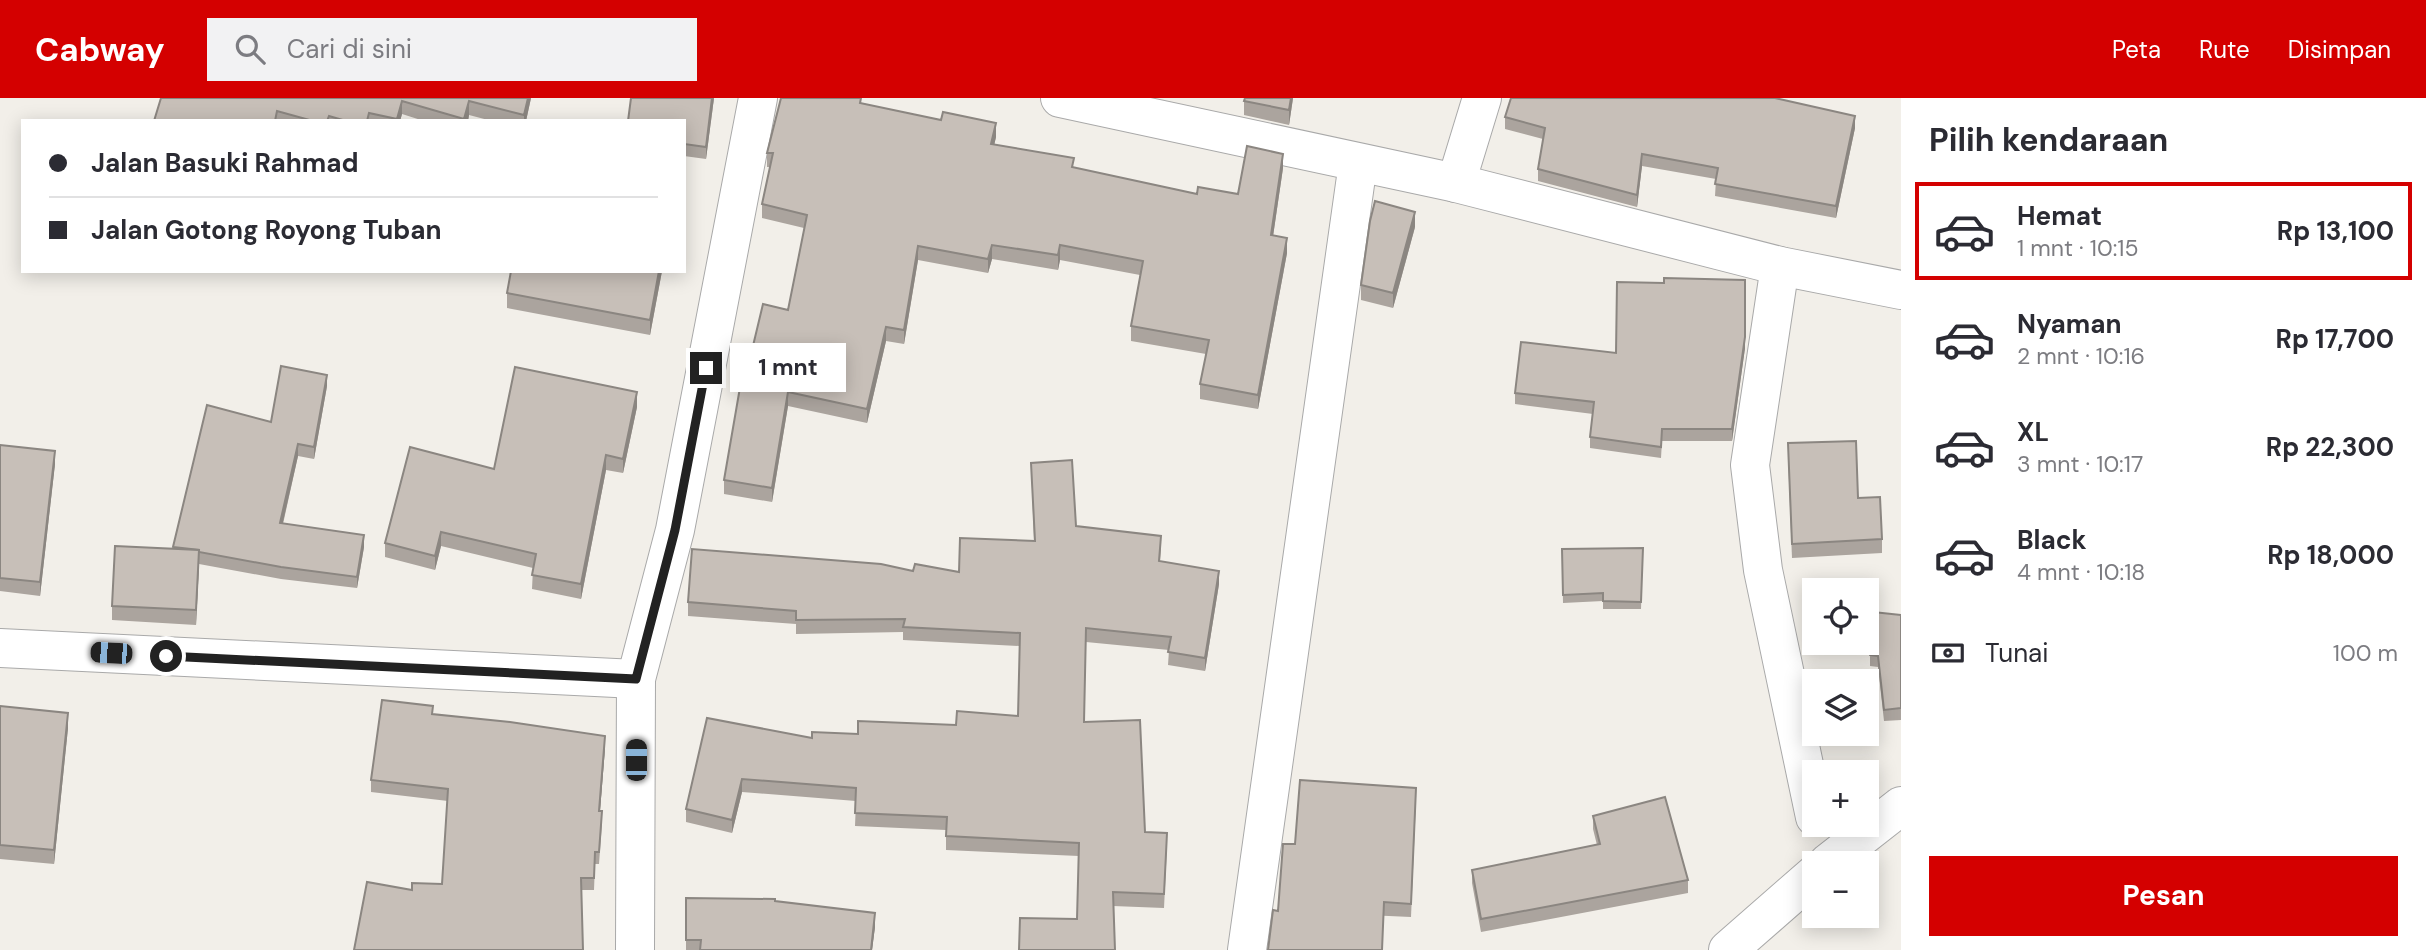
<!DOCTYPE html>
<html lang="id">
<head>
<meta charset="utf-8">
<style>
  :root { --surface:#fff; --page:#f2f2f3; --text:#2b2b33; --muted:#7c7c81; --line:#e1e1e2; --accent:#d40000 }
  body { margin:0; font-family:"DM Sans",sans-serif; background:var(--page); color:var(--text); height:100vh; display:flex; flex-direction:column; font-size:26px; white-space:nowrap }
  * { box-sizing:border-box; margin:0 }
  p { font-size:23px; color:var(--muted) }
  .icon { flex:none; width:38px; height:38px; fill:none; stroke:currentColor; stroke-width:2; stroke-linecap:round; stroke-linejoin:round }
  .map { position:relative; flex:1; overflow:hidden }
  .details { display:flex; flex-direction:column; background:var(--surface); width:525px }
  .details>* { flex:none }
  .hud { position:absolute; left:21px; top:21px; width:665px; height:154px; border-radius:0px; box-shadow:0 4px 18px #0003; display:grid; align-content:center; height:154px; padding:0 28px; background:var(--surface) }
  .controls { position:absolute; left:1802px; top:480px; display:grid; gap:14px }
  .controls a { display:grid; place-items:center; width:77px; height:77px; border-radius:0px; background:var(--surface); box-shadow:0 4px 18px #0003; font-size:35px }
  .end { position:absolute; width:32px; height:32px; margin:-16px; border:9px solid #222; background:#fff; box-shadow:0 0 0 4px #fff }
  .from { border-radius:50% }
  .bubble { position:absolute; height:49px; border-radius:0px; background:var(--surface); box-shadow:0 4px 18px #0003; font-size:23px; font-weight:700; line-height:49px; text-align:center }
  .car { position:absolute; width:21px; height:42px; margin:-21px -10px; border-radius:9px; box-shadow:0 0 5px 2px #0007; background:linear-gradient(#222 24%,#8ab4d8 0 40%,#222 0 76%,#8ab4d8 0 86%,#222 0) }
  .hud b { display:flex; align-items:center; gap:24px; height:66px; font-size:26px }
  .hud b+b { border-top:2px solid var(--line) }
  .hud i { width:18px; height:18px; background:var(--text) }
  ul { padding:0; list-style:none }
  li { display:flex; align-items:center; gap:21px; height:98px; margin:0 14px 10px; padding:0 14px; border:4px solid transparent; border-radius:0px }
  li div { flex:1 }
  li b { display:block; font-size:26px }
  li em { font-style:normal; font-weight:700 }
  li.active { border-color:var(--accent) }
  li>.icon { width:63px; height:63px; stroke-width:1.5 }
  h2 { padding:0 28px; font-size:32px; line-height:84px }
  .pay { display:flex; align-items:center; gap:18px; height:77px; padding:0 28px; font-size:26px }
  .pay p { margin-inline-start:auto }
  .cta { display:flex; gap:14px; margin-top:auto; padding:14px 28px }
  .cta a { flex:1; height:80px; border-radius:0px; background:var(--accent); color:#fff; font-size:28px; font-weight:700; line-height:80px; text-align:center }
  header { display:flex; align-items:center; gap:42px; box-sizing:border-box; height:98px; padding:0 35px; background:var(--accent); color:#fff }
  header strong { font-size:33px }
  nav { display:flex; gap:38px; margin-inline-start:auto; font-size:24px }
  .search { width:490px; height:63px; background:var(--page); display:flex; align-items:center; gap:18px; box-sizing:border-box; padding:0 24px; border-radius:0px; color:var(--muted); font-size:26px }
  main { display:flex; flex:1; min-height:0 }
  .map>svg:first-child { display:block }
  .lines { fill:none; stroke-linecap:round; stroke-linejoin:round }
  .street-casing { stroke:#a9a9a9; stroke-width:40 }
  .street { stroke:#fff; stroke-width:38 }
  .wall { fill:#aba49e }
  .shaded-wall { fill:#8b8681 }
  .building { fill:#c7bfb8; stroke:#8b8681; stroke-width:2 }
  .route { stroke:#222; stroke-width:9 }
</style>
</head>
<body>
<header>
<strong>Cabway</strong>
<div class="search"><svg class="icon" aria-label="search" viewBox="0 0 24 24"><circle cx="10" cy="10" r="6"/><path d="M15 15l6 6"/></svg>Cari di sini</div>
<nav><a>Peta</a><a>Rute</a><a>Disimpan</a></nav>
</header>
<main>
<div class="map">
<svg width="1901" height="852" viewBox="0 0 1901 852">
  <rect width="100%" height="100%" fill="#f2efe9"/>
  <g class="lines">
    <defs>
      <g id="street">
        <polyline points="1060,0 1456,85 1780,168 1901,192"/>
        <polyline points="1456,85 1482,0"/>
        <polyline points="1780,168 1750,367 1763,472 1815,719"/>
        <polyline points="0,550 636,581"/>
        <polyline points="1828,765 1901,708"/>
        <polyline points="635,852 636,581 675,432 758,0"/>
        <polyline points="1247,852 1358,65"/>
        <polyline points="1728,852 1815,776"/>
      </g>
    </defs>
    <use href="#street" class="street-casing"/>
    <use href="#street" class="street"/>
  </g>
  <g class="wall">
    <polygon points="161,0 531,0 526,23 492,23 469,17 468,23 424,23 402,16 400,23 154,23"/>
    <polygon points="714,0 706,61 684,58 684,23"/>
    <polygon points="1293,0 1289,27 1244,17 1244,3"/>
    <polygon points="862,5 996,39 994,47 1074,70 1197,96 1238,96 1283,70 1273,138 1287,155 1258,311 1200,301 1200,286 1206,256 1131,243 1131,228 1140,177 1060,162 1058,172 992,161 988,175 918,162 904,246 886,243 867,325 788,308 772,404 724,396 724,382 747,273 788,212 804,130 762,120 762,106 770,69 767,69 767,55"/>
    <polygon points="1505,19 1855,30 1836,120 1715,98 1716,81 1642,68 1637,109 1538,83 1538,71 1543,41 1505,31"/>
    <polygon points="1415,129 1393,210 1361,202 1361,187"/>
    <polygon points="511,173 662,173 650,237 507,210 507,195"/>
    <polygon points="1745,250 1732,343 1662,343 1661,360 1590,350 1590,339 1593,316 1515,306 1515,295 1616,255"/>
    <polygon points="327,288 314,361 298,358 283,426 364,449 357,490 281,481 199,466 196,527 112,522 112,508 173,451 207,307 271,324"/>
    <polygon points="637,309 623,375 606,372 581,501 532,491 533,470 441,448 435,472 385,459 385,445 494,371"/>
    <polygon points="0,347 55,366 40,498 0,493"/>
    <polygon points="1788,359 1858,400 1882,441 1882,455 1792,460"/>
    <polygon points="1031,365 1076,428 1161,451 1160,463 1219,486 1205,573 1168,567 1169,552 1086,544 1084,624 1145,734 1167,748 1164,810 1113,808 1077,821 1079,758 946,752 946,732 855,728 856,703 742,694 732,735 686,724 686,711 812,640 956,627 1018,618 1020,548 903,542 903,534 796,536 796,526 688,518 688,504 959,474 1034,443"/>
    <polygon points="1643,450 1641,511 1603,511 1603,503 1563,505 1562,451"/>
    <polygon points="1901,517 1901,622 1884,623 1878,569 1870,568 1870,557"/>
    <polygon points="0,608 68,630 54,766 0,761"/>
    <polygon points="433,616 605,650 600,713 602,725 599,766 595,766 594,792 412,792 442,786 448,703 371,694 371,682"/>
    <polygon points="1416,703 1411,819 1278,813 1295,746"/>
    <polygon points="1593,718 1688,782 1688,795 1481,834 1472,785 1472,772 1597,747 1593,731"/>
    <polygon points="686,800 775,803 875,829 872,852 686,852"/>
  </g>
  <g class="shaded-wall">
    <polygon points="528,0 531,0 526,23 524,23 524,17"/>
    <polygon points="712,0 714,0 706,61 706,49"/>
    <polygon points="1291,0 1293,0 1289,27 1289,12"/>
    <polygon points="402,3 402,16 400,23 397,23"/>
    <polygon points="469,3 469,17 468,23 464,23"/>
    <polygon points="1855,18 1855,30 1836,120 1836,108"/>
    <polygon points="996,25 996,39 991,61 991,46"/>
    <polygon points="1283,56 1283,70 1271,152 1271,137"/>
    <polygon points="1642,56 1642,68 1637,109 1637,97"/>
    <polygon points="1415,114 1415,129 1393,210 1393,195"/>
    <polygon points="1287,140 1287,155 1258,311 1258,297"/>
    <polygon points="992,147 992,161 988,175 988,161"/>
    <polygon points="1060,147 1060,162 1058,172 1058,157"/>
    <polygon points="918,148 918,162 904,246 904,232"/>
    <polygon points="659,173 662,173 650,237 650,222"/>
    <polygon points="886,229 886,243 867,325 867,311"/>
    <polygon points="1745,239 1745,250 1732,343 1732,331"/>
    <polygon points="327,277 327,288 314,361 314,349"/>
    <polygon points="637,294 637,309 623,375 623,361"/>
    <polygon points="788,294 788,308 772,404 772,390"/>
    <polygon points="298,346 298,358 280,437 280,425"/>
    <polygon points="55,353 55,366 40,498 40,484"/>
    <polygon points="606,357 606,372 581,501 581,486"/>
    <polygon points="441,434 441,448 435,472 435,458"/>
    <polygon points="364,437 364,449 357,490 357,479"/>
    <polygon points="199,452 199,467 196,527 196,512"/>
    <polygon points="1219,473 1219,486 1205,573 1205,560"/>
    <polygon points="68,615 68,630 54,766 54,752"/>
    <polygon points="605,638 605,650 599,725 599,713"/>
    <polygon points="742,681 742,694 732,735 732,722"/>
    <polygon points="875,815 875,829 872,852 871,852"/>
  </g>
  <g class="building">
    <polygon points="161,0 528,0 524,17 469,3 464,21 402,3 397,21 369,15 367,23 346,23 329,18 327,23 313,23 277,13 275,23 154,23"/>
    <polygon points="631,0 712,0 706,49 684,46 684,23 628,23"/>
    <polygon points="781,0 861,0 860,5 941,22 943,14 996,25 991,46 1074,60 1072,69 1197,96 1198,89 1238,96 1247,48 1283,56 1271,137 1287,140 1258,297 1200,286 1209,242 1131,228 1143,163 1060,147 1058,157 992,147 988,161 918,148 904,232 886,229 867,311 788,294 772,390 724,382 743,272 747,273 763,206 788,212 807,117 762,106 773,55 767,55"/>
    <polygon points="1245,0 1291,0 1289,12 1244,3"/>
    <polygon points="1511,0 1775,0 1855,18 1836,108 1715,86 1718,70 1642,56 1637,97 1538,71 1545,30 1505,19"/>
    <polygon points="1375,103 1415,114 1393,195 1361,187 1370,123"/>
    <polygon points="511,173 659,173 650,222 507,195"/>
    <polygon points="1664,180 1745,182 1745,239 1732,331 1662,331 1661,349 1590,339 1594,304 1515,295 1521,244 1616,255 1617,184 1664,185"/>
    <polygon points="281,268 327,277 314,349 298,346 280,425 364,437 357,479 281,469 199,454 199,452 173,449 207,307 271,324"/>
    <polygon points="515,269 637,294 623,361 606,357 581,486 532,477 536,456 441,434 435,458 385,445 410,349 494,371"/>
    <polygon points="1856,343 1858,400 1880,399 1882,441 1792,446 1788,345"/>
    <polygon points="0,347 55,353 40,484 0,480"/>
    <polygon points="1072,362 1076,428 1161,438 1159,463 1219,473 1205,560 1168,554 1171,539 1086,530 1084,624 1140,622 1145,734 1167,735 1164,796 1113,794 1115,852 1019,852 1020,820 1077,821 1079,745 946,738 947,719 855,715 856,690 742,681 732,722 686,711 707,620 812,640 812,634 858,636 858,623 956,627 957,613 1018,618 1020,535 903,529 905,521 796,522 796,513 688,504 692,451 881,466 913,473 915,466 959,474 960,440 1035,443 1031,365"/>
    <polygon points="115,448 199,452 196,512 112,508"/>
    <polygon points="1643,450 1641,504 1603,503 1603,495 1563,497 1562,451"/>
    <polygon points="1873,514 1901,517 1901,610 1884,612 1878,558 1870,557"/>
    <polygon points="382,602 433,608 432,616 510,624 605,638 599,713 602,713 599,754 595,754 594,780 581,780 583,852 354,852 367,784 412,792 412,785 442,786 448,691 371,682"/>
    <polygon points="0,608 68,615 54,752 0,747"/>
    <polygon points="1300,682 1416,690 1411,806 1384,804 1382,852 1268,852 1273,812 1278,813 1283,746 1295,746"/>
    <polygon points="1665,699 1688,782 1481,821 1472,772 1600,746 1593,718"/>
    <polygon points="686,800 775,801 775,803 875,815 871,852 700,852 701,842 686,842"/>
  </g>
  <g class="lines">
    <polyline class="route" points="166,558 636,581 675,432 706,270"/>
  </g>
</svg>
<div class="controls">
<a><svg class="icon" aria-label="locate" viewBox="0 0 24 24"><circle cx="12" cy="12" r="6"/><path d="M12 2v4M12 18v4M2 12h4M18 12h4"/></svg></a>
<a><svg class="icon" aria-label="layers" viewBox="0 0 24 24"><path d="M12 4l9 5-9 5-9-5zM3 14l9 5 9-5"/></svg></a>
<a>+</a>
<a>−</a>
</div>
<i class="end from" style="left:166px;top:558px"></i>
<i class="end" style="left:706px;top:270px"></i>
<div class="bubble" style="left:730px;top:245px;width:116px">1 mnt</div>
<i class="car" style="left:111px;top:555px;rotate:273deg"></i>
<i class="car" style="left:636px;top:662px;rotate:0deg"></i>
<div class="hud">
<b><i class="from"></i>Jalan Basuki Rahmad</b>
<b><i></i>Jalan Gotong Royong Tuban</b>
</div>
</div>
<section class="details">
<h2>Pilih kendaraan</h2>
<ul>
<li class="active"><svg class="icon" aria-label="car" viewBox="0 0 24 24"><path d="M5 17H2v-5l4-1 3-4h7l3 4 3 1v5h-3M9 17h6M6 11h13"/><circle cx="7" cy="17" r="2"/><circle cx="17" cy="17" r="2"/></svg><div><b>Hemat</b><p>1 mnt · 10:15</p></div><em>Rp 13,100</em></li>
<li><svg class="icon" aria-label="car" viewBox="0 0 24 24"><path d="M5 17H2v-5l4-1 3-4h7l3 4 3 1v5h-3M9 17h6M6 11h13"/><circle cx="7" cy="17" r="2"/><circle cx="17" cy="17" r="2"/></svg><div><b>Nyaman</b><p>2 mnt · 10:16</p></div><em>Rp 17,700</em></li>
<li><svg class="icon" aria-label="car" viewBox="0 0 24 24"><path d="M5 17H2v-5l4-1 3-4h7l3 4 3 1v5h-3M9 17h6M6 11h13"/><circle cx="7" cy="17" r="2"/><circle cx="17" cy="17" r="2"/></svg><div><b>XL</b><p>3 mnt · 10:17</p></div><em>Rp 22,300</em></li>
<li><svg class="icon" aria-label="car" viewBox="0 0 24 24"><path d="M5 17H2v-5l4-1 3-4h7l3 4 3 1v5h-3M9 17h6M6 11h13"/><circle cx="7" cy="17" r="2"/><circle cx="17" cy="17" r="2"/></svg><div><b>Black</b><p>4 mnt · 10:18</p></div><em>Rp 18,000</em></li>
</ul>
<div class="pay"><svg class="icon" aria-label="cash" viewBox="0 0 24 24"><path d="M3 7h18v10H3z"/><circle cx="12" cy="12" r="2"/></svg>Tunai<p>100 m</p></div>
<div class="cta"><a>Pesan</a></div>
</section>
</main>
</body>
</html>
